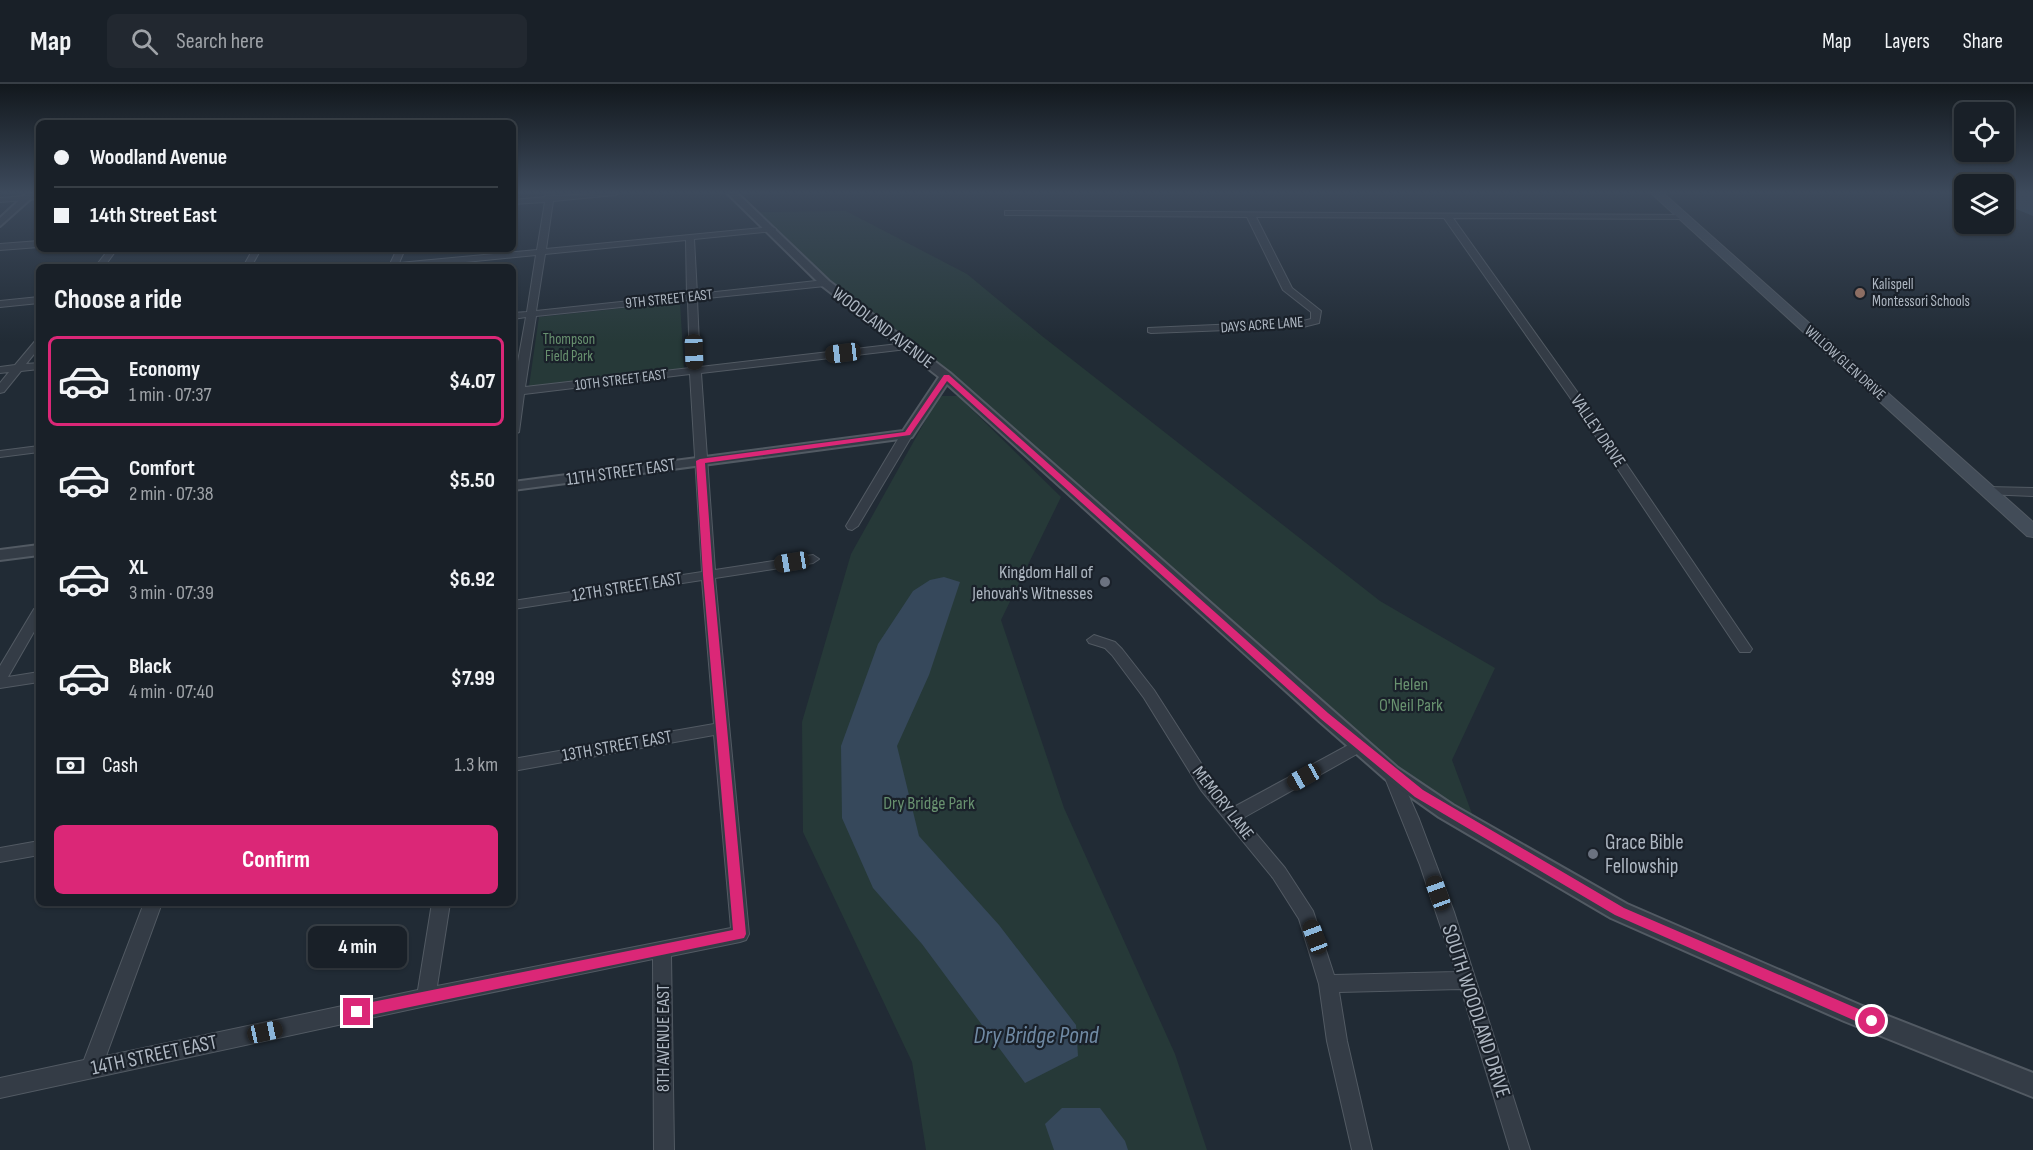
<!DOCTYPE html>
<html lang="en">
<head>
<meta charset="utf-8">
<style>
  :root { --surface:#192028; --page:#222830; --text:#f1f3f6; --muted:#9fa3a8; --line:#373e45; --accent:#db2777 }
  body { margin:0; font-family:"Sofia Sans Condensed",sans-serif; background:var(--page); color:var(--text); height:100vh; display:flex; flex-direction:column; font-size:22px; white-space:nowrap }
  * { box-sizing:border-box; margin:0 }
  p { font-size:20px; color:var(--muted) }
  .icon { flex:none; width:33px; height:33px; fill:none; stroke:currentColor; stroke-width:2; stroke-linecap:round; stroke-linejoin:round }
  .map { position:relative; flex:1; overflow:hidden }
  .details { position:absolute; left:36px; top:180px; width:480px; height:642px; display:flex; flex-direction:column; background:var(--surface); border-radius:9px; box-shadow:0 2px 4px #0004,0 0 0 2px var(--line) }
  .details>* { flex:none }
  .hud { position:absolute; left:36px; top:36px; width:480px; height:132px; border-radius:9px; box-shadow:0 2px 4px #0004,0 0 0 2px var(--line); display:grid; align-content:center; height:132px; padding:0 18px; background:var(--surface) }
  .controls { position:absolute; left:1954px; top:18px; display:grid; gap:12px }
  .controls a { display:grid; place-items:center; width:60px; height:60px; border-radius:9px; background:var(--surface); box-shadow:0 2px 4px #0004,0 0 0 2px var(--line); font-size:30px }
  .end { position:absolute; width:27px; height:27px; margin:-14px; border:8px solid #db2777; background:#fff; box-shadow:0 0 0 3px #fff }
  .from { border-radius:50% }
  .bubble { position:absolute; height:42px; border-radius:9px; background:var(--surface); box-shadow:0 2px 4px #0004,0 0 0 2px var(--line); font-size:20px; font-weight:700; line-height:42px; text-align:center }
  .car { position:absolute; width:18px; height:36px; margin:-18px -9px; border-radius:8px; box-shadow:0 0 4px 2px #0007; background:linear-gradient(#222 24%,#8ab4d8 0 40%,#222 0 76%,#8ab4d8 0 86%,#222 0) }
  .hud b { display:flex; align-items:center; gap:21px; height:57px; font-size:22px }
  .hud b+b { border-top:2px solid var(--line) }
  .hud i { width:15px; height:15px; background:var(--text) }
  ul { padding:0; list-style:none }
  li { display:flex; align-items:center; gap:18px; height:90px; margin:0 12px 9px; padding:0 6px; border:3px solid transparent; border-radius:9px }
  li div { flex:1 }
  li b { display:block; font-size:22px }
  li em { font-style:normal; font-weight:700 }
  li.current { border-color:var(--accent) }
  li>.icon { width:54px; height:54px; stroke-width:1.5 }
  h2 { padding:0 18px; font-size:27px; line-height:72px }
  .pay { display:flex; align-items:center; gap:15px; height:66px; padding:0 18px; font-size:22px }
  .pay p { margin-inline-start:auto }
  .button { display:flex; gap:12px; margin-top:auto; padding:12px 18px }
  .button a { flex:1; height:69px; border-radius:9px; background:var(--accent); color:#fff; font-size:24px; font-weight:700; line-height:69px; text-align:center }
  header { display:flex; align-items:center; gap:36px; box-sizing:border-box; height:84px; padding:0 30px; background:var(--surface); border-bottom:2px solid var(--line) }
  header strong { font-size:28px }
  nav { display:flex; gap:33px; margin-inline-start:auto; font-size:21px }
  .search { width:420px; height:54px; background:var(--page); display:flex; align-items:center; gap:15px; box-sizing:border-box; padding:0 21px; border-radius:9px; color:var(--muted); font-size:22px }
  .map>svg:first-child { display:block }
  .green { fill:#263938 }
  .water { fill:#36485b }
  .lines { fill:none; stroke-linecap:round; stroke-linejoin:round }
  .minor-casing { stroke:#525a63; stroke-width:2 }
  .tertiary-casing { stroke:#525a63; stroke-width:4 }
  .secondary-casing { stroke:#525a63; stroke-width:2 }
  .minor { fill:#343c46; fill-rule:evenodd }
  .tertiary { fill:#343c46; fill-rule:evenodd }
  .secondary { fill:#424c58; fill-rule:evenodd }
  .route { fill:#db2777 }
  .education-dot { fill:#8d6e63; stroke:#1a212a; stroke-width:2 }
  .worship-dot { fill:#6b7280; stroke:#1a212a; stroke-width:2 }
  .labels { text-anchor:middle; dominant-baseline:central; stroke-width:4.5; stroke-linejoin:round; paint-order:stroke }
  .far-poi-label { font-size:15px; fill:#aeb7c2; stroke:#1a212a; text-anchor:start }
  .far-street-label { font-size:15px; fill:#aeb7c2; stroke:#1a212a }
  .far-park-label { font-size:15px; fill:#68916f; stroke:#1a212a }
  .street-label { font-size:18px; fill:#aeb7c2; stroke:#1a212a }
  .poi-label { font-size:18px; fill:#aeb7c2; stroke:#1a212a; text-anchor:end }
  .park-label { font-size:18px; fill:#68916f; stroke:#1a212a }
  .near-poi-label { font-size:21px; fill:#aeb7c2; stroke:#1a212a; text-anchor:start }
  .near-street-label { font-size:21px; fill:#aeb7c2; stroke:#1a212a }
  .near-water-label { font-size:24px; font-style:italic; fill:#708aa4; stroke:#1a212a }
</style>
</head>
<body>
<header>
<strong>Map</strong>
<div class="search"><svg class="icon" aria-label="search" viewBox="0 0 24 24"><circle cx="10" cy="10" r="6"/><path d="M15 15l6 6"/></svg>Search here</div>
<nav><a>Map</a><a>Layers</a><a>Share</a></nav>
</header>
<div class="map">
<svg width="2033" height="1066" viewBox="0 0 2033 1066">
  <rect width="100%" height="100%" fill="#212b35"/>
  <g class="green">
    <polygon points="846,127 967,190 1042,252 1380,517 1495,584 1452,676 1474,735 1429,707 1386,675 908,254 832,199 757,128"/>
    <polygon points="680,218 684,284 529,302 539,233"/>
    <polygon points="939,312 958,312 1061,413 1001,536 1064,724 1175,970 1207,1066 926,1066 912,978 803,748 802,638 851,470"/>
  </g>
  <g class="water">
    <polygon points="2004,109 2033,109 2033,132 2004,120"/>
    <polygon points="944,493 960,498 929,591 897,662 919,752 999,841 1076,941 1078,972 1025,999 922,860 873,804 842,734 841,662 878,560 913,507 930,496"/>
    <polygon points="1062,1024 1100,1024 1125,1057 1128,1066 1054,1066 1045,1040"/>
  </g>
  <g class="lines">
    <defs>
      <g id="minor">
        <path d="M546,109H554L553,112L619,109L615,111L553,117L546,165L772,143L776,145L775,147L694,155L697,210L825,196L830,199L825,202L697,215L700,283L907,259L912,262L907,265L701,289L715,486L813,471L819,475L813,479L715,494L749,850L746,856L740,858L671,872L674,1066H654L653,875L426,922L0,1014V994L84,976L144,819H162L106,972L418,906L432,819H450L437,902L731,844L714,651L513,687V675L714,640L702,496L513,525V517L702,488L690,290L524,310L519,348L513,351V305L526,233L513,235V229L527,228L536,171L416,183H385L390,180L397,165H405L399,179L537,166L545,118L513,120V116L545,113ZM686,156L687,211L536,227L545,170ZM688,216L690,284L525,303L536,232Z"/>
        <polygon points="39,111 39,115 0,118 0,114"/>
        <polygon points="1005,127 1687,131 1688,133 1684,135 1453,134 1578,309 1752,565 1750,568 1740,568 1569,312 1444,134 1256,133 1292,204 1321,227 1319,239 1303,243 1151,249 1148,248 1148,244 1303,237 1311,235 1311,228 1283,206 1247,133 1008,131 1005,131"/>
        <polygon points="39,157 39,163 0,166 0,160"/>
        <polygon points="109,165 117,165 104,183 95,183"/>
        <polygon points="253,165 261,165 251,183 243,183"/>
        <polygon points="39,213 39,219 0,223 0,217"/>
        <polygon points="39,255 39,264 26,280 39,279 39,285 21,287 4,308 0,309 0,299 9,288 0,289 0,283 15,281 36,256"/>
        <polygon points="907,347 913,350 858,442 852,446 848,445 846,442 901,350"/>
        <polygon points="39,362 39,368 0,373 0,367"/>
        <polygon points="1988,403 2033,404 2033,412 1984,410 1982,407 1984,404"/>
        <polygon points="39,524 39,539 8,593 39,588 39,598 0,604 0,582 34,525"/>
        <polygon points="1094,551 1115,558 1122,565 1154,606 1213,698 1234,723 1354,658 1364,658 1367,662 1364,666 1243,734 1285,784 1313,827 1334,891 1456,888 1420,781 1383,689 1385,685 1391,683 1397,685 1419,735 1454,828 1530,1066 1510,1066 1461,905 1339,908 1347,957 1372,1066 1352,1066 1327,957 1319,900 1299,835 1273,794 1201,706 1144,614 1112,571 1105,564 1089,559 1087,556"/>
        <polygon points="39,757 39,771 0,778 0,764"/>
      </g>
      <g id="tertiary">
        <polygon points="27,109 37,109 0,142 0,134"/>
        <polygon points="727,109 737,109 829,197 950,289 1398,684 1453,721 1627,820 1860,921 2033,989 2033,1013 1844,937 1611,834 1439,733 1384,694 1319,637 947,300 912,353 907,354 513,406 513,398 903,347 939,293 821,201"/>
        <polygon points="39,461 39,471 0,476 0,466"/>
      </g>
      <polygon id="secondary" points="1651,109 1663,109 2033,438 2033,453 2027,452"/>
    </defs>
    <use href="#minor" class="minor-casing"/>
    <use href="#tertiary" class="tertiary-casing"/>
    <use href="#secondary" class="secondary-casing"/>
    <use href="#minor" class="minor"/>
    <use href="#tertiary" class="tertiary"/>
    <use href="#secondary" class="secondary"/>
  </g>
  <linearGradient id="sky" x2="0" y2="1"><stop stop-color="#12181d"/><stop offset="0.42" stop-color="#3d4a5c"/><stop offset="1" stop-color="#3d4a5c" stop-opacity="0"/></linearGradient>
  <rect width="2033" height="258" fill="url(#sky)"/>
  <polygon class="route" points="944,291 949,291 1328,629 1423,706 1624,824 1877,933 1879,937 1877,942 1872,944 1867,942 1615,831 1415,713 1321,635 947,297 910,351 705,379 713,491 746,850 744,854 357,934 352,932 350,928 352,923 357,921 733,846 703,491 696,377 700,375 905,348"/>
  <circle class="education-dot" cx="1860" cy="209" r="6"/>
  <g class="worship-dot">
    <circle cx="1105" cy="498" r="6"/>
    <circle cx="1593" cy="770" r="6"/>
  </g>
  <g class="labels">
    <g class="far-poi-label">
      <text x="1872" y="200">Kalispell<tspan x="1872" dy="17">Montessori Schools</tspan></text>
    </g>
    <g class="far-street-label">
      <text transform="translate(669 215) rotate(-6)">9TH STREET EAST</text>
      <text transform="translate(1262 241) rotate(-4)">DAYS ACRE LANE</text>
      <text transform="translate(1845 279) rotate(42)">WILLOW GLEN DRIVE</text>
      <text transform="translate(621 296) rotate(-7)">10TH STREET EAST</text>
    </g>
    <g class="far-park-label">
      <text x="569" y="255">Thompson<tspan x="569" dy="17">Field Park</tspan></text>
    </g>
    <g class="street-label">
      <text transform="translate(883 244) rotate(37)">WOODLAND AVENUE</text>
      <text transform="translate(1598 347) rotate(56)">VALLEY DRIVE</text>
      <text transform="translate(621 388) rotate(-8)">11TH STREET EAST</text>
      <text transform="translate(627 503) rotate(-9)">12TH STREET EAST</text>
      <text transform="translate(617 662) rotate(-10)">13TH STREET EAST</text>
      <text transform="translate(1223 719) rotate(52)">MEMORY LANE</text>
      <text transform="translate(663 954) rotate(-90)">8TH AVENUE EAST</text>
    </g>
    <g class="poi-label">
      <text x="1093" y="488">Kingdom Hall of<tspan x="1093" dy="21">Jehovah's Witnesses</tspan></text>
    </g>
    <g class="park-label">
      <text x="1411" y="600">Helen<tspan x="1411" dy="21">O'Neil Park</tspan></text>
      <text x="929" y="719">Dry Bridge Park</text>
    </g>
    <g class="near-poi-label">
      <text x="1605" y="758">Grace Bible<tspan x="1605" dy="24">Fellowship</tspan></text>
    </g>
    <g class="near-street-label">
      <text transform="translate(1476 927) rotate(72)">SOUTH WOODLAND DRIVE</text>
      <text transform="translate(154 971) rotate(-12)">14TH STREET EAST</text>
    </g>
    <g class="near-water-label">
      <text x="1036" y="951">Dry Bridge Pond</text>
    </g>
  </g>
</svg>
<div class="controls">
<a><svg class="icon" aria-label="locate" viewBox="0 0 24 24"><circle cx="12" cy="12" r="6"/><path d="M12 2v4M12 18v4M2 12h4M18 12h4"/></svg></a>
<a><svg class="icon" aria-label="layers" viewBox="0 0 24 24"><path d="M12 4l9 5-9 5-9-5zM3 14l9 5 9-5"/></svg></a>
</div>
<i class="end from" style="left:1872px;top:937px"></i>
<i class="end" style="left:357px;top:928px"></i>
<div class="bubble" style="left:308px;top:842px;width:99px">4 min</div>
<i class="car" style="left:694px;top:268px;rotate:178deg"></i>
<i class="car" style="left:843px;top:269px;rotate:263deg"></i>
<i class="car" style="left:792px;top:478px;rotate:261deg"></i>
<i class="car" style="left:1304px;top:693px;rotate:241deg"></i>
<i class="car" style="left:1438px;top:809px;rotate:340deg"></i>
<i class="car" style="left:1315px;top:853px;rotate:339deg"></i>
<i class="car" style="left:265px;top:948px;rotate:78deg"></i>
<div class="hud">
<b><i class="from"></i>Woodland Avenue</b>
<b><i></i>14th Street East</b>
</div>
<section class="details">
<h2>Choose a ride</h2>
<ul>
<li class="current"><svg class="icon" aria-label="car" viewBox="0 0 24 24"><path d="M5 17H2v-5l4-1 3-4h7l3 4 3 1v5h-3M9 17h6M6 11h13"/><circle cx="7" cy="17" r="2"/><circle cx="17" cy="17" r="2"/></svg><div><b>Economy</b><p>1 min · 07:37</p></div><em>$4.07</em></li>
<li><svg class="icon" aria-label="car" viewBox="0 0 24 24"><path d="M5 17H2v-5l4-1 3-4h7l3 4 3 1v5h-3M9 17h6M6 11h13"/><circle cx="7" cy="17" r="2"/><circle cx="17" cy="17" r="2"/></svg><div><b>Comfort</b><p>2 min · 07:38</p></div><em>$5.50</em></li>
<li><svg class="icon" aria-label="car" viewBox="0 0 24 24"><path d="M5 17H2v-5l4-1 3-4h7l3 4 3 1v5h-3M9 17h6M6 11h13"/><circle cx="7" cy="17" r="2"/><circle cx="17" cy="17" r="2"/></svg><div><b>XL</b><p>3 min · 07:39</p></div><em>$6.92</em></li>
<li><svg class="icon" aria-label="car" viewBox="0 0 24 24"><path d="M5 17H2v-5l4-1 3-4h7l3 4 3 1v5h-3M9 17h6M6 11h13"/><circle cx="7" cy="17" r="2"/><circle cx="17" cy="17" r="2"/></svg><div><b>Black</b><p>4 min · 07:40</p></div><em>$7.99</em></li>
</ul>
<div class="pay"><svg class="icon" aria-label="cash" viewBox="0 0 24 24"><path d="M3 7h18v10H3z"/><circle cx="12" cy="12" r="2"/></svg>Cash<p>1.3 km</p></div>
<div class="button"><a>Confirm</a></div>
</section>
</div>
</body>
</html>
